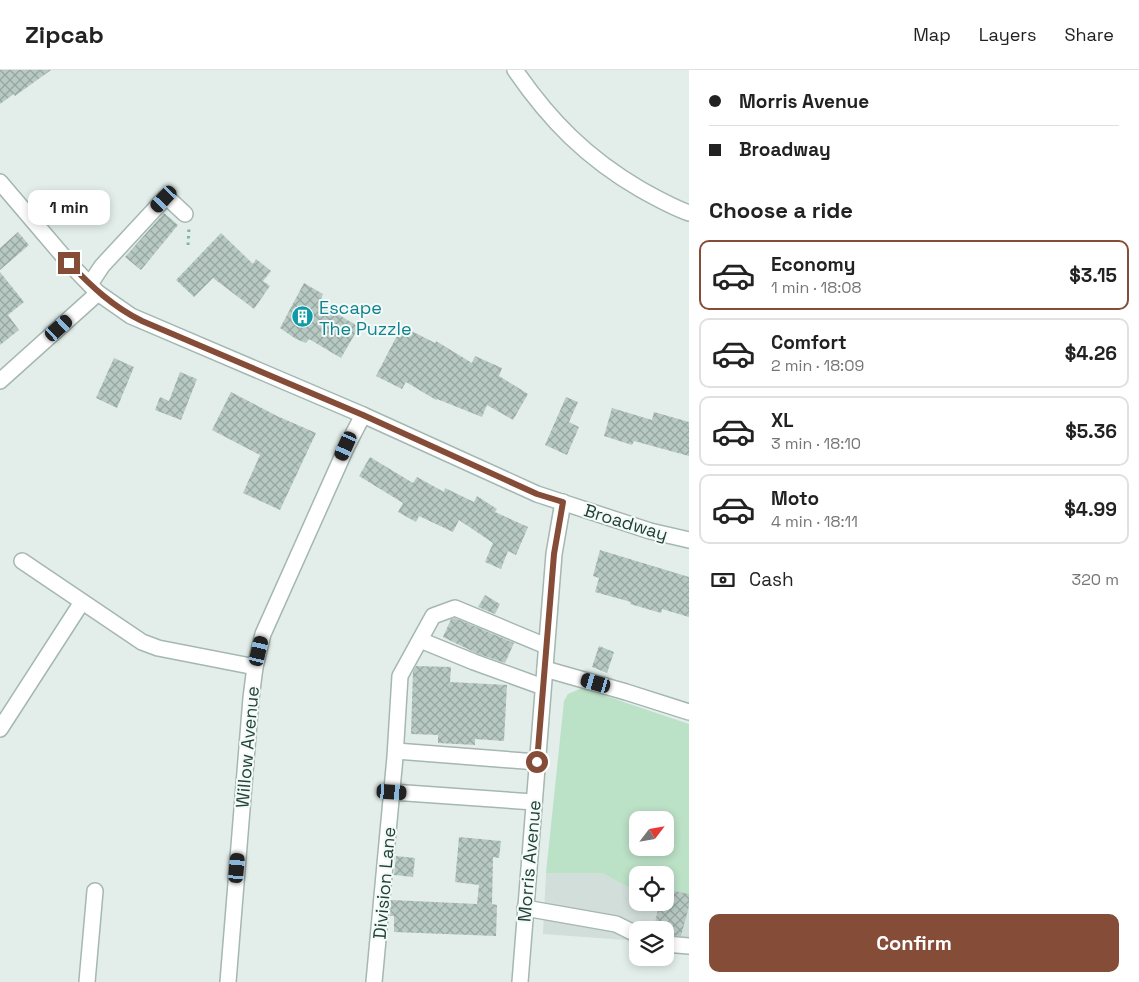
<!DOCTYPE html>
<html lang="en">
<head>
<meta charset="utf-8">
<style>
  :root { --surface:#fff; --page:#f2f2f2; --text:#222; --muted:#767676; --line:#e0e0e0; --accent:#854c38 }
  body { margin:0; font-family:"Space Grotesk",sans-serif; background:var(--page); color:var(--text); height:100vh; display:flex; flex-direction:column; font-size:19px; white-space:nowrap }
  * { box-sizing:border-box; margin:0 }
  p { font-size:16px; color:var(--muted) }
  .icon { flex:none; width:28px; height:28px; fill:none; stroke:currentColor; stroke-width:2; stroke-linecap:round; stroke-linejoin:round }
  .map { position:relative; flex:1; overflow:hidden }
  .drawer { display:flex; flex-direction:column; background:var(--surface); width:450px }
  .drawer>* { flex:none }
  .banner { display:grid; align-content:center; height:110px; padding:0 20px; background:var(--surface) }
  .needle { width:32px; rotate:59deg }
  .controls { position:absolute; left:629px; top:741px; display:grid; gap:10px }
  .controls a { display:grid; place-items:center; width:45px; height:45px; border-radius:10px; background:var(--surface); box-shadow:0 2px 8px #0003; font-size:25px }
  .end { position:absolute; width:22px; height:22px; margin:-11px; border:6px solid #854c38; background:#fff; box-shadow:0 0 0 2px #fff }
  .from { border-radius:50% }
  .bubble { position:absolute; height:35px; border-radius:10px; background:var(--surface); box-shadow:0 2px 8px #0003; font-size:16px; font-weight:700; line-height:35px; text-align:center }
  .car { position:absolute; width:15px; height:30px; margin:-15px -8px; border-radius:6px; box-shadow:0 0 4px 1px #0007; background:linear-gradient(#222 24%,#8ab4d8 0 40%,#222 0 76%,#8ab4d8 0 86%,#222 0) }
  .banner b { display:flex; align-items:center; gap:18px; height:48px; font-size:19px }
  .banner b+b { border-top:1px solid var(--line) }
  .banner i { width:12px; height:12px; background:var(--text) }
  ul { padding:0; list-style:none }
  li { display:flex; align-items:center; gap:15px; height:70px; margin:0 10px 8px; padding:0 10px; border:2px solid var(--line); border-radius:10px }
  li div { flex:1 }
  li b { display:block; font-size:19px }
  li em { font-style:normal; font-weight:700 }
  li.current { border-color:var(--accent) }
  li>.icon { width:45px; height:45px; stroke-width:1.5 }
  h2 { padding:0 20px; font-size:22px; line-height:60px }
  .pay { display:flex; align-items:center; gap:12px; height:55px; padding:0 20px; font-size:19px }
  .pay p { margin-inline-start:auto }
  .cta { display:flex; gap:10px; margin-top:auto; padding:10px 20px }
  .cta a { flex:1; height:58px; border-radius:10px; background:var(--accent); color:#fff; font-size:20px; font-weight:700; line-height:58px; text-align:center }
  header { display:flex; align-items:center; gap:30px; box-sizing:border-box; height:70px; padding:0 25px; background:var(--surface); border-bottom:1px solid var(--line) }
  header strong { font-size:24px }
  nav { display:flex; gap:28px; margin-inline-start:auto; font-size:18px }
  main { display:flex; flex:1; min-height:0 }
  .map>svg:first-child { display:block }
  .built { fill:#d1ded9 }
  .park { fill:#bbe1c6; fill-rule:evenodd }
  .building { fill:url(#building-cross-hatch) }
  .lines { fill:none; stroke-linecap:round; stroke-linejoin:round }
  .minor-casing { stroke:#a5b7b1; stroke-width:18 }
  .path { stroke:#81b4a5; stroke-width:3; stroke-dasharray:2.5 4; stroke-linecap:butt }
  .minor { stroke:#fff; stroke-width:15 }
  .route { stroke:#854c38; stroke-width:6 }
  .labels { text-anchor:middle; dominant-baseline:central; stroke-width:4; stroke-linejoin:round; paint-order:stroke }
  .culture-label { font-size:18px; fill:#0d838f; stroke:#f4faf7; text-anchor:start }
  .street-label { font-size:18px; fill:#214239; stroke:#f4faf7 }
</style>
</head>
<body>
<header>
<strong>Zipcab</strong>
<nav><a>Map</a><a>Layers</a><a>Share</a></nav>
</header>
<main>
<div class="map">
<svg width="689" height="912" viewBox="0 0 689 912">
  <defs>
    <pattern id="building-cross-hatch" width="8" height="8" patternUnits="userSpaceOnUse" patternTransform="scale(1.25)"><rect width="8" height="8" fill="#b8c9c3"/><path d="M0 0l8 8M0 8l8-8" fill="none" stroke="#95a59f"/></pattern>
  </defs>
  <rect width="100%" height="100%" fill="#e3eeea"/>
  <polygon class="built" points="546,803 602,803 630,818 637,818 638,832 665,832 665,819 689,824 689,884 665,881 665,860 638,860 637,875 626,870 543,864"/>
  <path class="park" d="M582,618L689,654V824L665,819V805H638L637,818H630L602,803H546L564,631L568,624ZM638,750H665V778H638Z"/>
  <g class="building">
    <polygon points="0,0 51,0 15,26 14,24 0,34"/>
    <polygon points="164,143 178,155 141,200 125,187"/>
    <polygon points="18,162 29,175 0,200 0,178"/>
    <polygon points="221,163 253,194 256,189 271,201 263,211 270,216 254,239 213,208 194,227 176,210"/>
    <polygon points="0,202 24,232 8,245 19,260 0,275"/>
    <polygon points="304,213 323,224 320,232 327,236 326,237 359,257 341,288 309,269 306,273 296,269 280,258"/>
    <polygon points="402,256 435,273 436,271 472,293 475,286 502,298 499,306 528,324 513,350 487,335 482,347 437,329 436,330 406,312 402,319 376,306"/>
    <polygon points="114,288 134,297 117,338 96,328"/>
    <polygon points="180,302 197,309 181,350 155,340 160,327 169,331"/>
    <polygon points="231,322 277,346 316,363 280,440 243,423 260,385 212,360"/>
    <polygon points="566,327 578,332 569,352 579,357 567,385 545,375"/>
    <polygon points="612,338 652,350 654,342 689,352 689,386 634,371 632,375 604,366"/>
    <polygon points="370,387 413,413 417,407 444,422 445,418 474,432 477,426 497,439 495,442 528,457 516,485 508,481 501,499 485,492 493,473 459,450 453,462 419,446 416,452 398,442 403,433 359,406"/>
    <polygon points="600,480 689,507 689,547 662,539 661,543 630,534 631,532 595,522 599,508 593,506"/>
    <polygon points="485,525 500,534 495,544 478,537"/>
    <polygon points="455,548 514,573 505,593 476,583 443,567 451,549"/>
    <polygon points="599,576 614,582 607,603 592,597"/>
    <polygon points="416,596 451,597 450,612 507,615 504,671 475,669 475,675 438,673 438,665 411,664 413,601"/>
    <polygon points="459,767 501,771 499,788 493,787 492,834 497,835 496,866 394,862 394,846 390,846 391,830 477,834 479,815 455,812"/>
    <polygon points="396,786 415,788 413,807 394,805"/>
    <polygon points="665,819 689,824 689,836 681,866 665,865 665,860 653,860 660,832 665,832"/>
  </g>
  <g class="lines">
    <defs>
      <g id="minor">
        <path d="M515,0C550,51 587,88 640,119C656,128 672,137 689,143"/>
        <polyline points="0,112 69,193 98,223 131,246 363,345 537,424 650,461 689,470"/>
        <polyline points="90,214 102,196 165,128 169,129 185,144"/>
        <polyline points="0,311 98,223"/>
        <polyline points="22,491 142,572 158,578 255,597"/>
        <polyline points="420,570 474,592 543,617"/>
        <polyline points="545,599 626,622 689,642"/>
        <polyline points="0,659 82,532"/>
        <polyline points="396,681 537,692"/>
        <polyline points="392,722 534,732"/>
        <polyline points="525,838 616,854 638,865"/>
        <polyline points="665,874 689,876"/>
        <polyline points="87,912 95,821"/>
        <polyline points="228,912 251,628 255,597 263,564 347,376 363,345"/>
        <polyline points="374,912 395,687 400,606 433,546 455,538 546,576"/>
        <polyline points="520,912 554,484 563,432"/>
      </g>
    </defs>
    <use href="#minor" class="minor-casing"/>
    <polyline class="path" points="188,175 189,158"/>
    <use href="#minor" class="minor"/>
  </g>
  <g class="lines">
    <path class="route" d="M69,193C91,216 113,237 142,251L363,345L537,424L563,432L554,484L537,692"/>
  </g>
  <defs>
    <symbol id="building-disc" viewBox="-11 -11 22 22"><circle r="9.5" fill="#0f9aa8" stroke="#f4faf7"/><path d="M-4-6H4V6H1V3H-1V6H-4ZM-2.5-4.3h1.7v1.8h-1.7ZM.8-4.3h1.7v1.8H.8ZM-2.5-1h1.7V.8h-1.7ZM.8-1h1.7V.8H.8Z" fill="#fff"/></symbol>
  </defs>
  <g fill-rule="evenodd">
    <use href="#building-disc" x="290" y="234" width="25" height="25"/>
  </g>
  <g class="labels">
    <g class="culture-label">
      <text x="319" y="237">Escape<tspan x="319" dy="21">The Puzzle</tspan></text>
    </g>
    <g class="street-label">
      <text transform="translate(626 452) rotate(17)">Broadway</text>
      <text transform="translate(247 677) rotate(-85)">Willow Avenue</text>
      <text transform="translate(529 791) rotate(-85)">Morris Avenue</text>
      <text transform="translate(384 813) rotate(-85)">Division Lane</text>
    </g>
  </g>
</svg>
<div class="controls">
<a><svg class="needle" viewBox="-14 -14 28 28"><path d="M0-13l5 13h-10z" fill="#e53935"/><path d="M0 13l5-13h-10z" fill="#767676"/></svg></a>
<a><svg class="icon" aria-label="locate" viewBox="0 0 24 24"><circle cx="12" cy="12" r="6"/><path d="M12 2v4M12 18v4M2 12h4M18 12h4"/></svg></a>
<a><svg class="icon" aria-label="layers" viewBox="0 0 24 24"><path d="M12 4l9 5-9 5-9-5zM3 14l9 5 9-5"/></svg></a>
</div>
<i class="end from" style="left:537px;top:692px"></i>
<i class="end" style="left:69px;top:193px"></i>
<div class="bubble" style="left:28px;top:120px;width:82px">1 min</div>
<i class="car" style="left:164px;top:129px;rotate:223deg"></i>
<i class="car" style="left:59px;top:258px;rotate:48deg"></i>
<i class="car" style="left:346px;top:376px;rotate:204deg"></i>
<i class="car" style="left:259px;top:581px;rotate:13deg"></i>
<i class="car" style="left:596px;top:613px;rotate:286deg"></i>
<i class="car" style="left:392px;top:722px;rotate:94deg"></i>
<i class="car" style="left:237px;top:798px;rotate:5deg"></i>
</div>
<section class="drawer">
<div class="banner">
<b><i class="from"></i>Morris Avenue</b>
<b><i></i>Broadway</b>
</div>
<h2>Choose a ride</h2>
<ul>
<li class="current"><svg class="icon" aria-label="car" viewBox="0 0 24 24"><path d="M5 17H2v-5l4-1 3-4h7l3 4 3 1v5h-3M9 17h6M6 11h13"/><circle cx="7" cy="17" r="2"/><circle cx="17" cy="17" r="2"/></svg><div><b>Economy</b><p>1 min · 18:08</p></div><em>$3.15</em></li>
<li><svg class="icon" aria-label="car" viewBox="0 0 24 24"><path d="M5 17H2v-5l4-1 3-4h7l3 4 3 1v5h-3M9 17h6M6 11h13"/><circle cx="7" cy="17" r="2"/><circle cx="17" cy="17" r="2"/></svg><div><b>Comfort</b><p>2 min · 18:09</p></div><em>$4.26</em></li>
<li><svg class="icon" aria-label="car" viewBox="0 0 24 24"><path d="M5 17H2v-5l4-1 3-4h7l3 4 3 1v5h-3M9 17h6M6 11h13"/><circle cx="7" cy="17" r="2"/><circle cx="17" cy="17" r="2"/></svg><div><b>XL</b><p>3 min · 18:10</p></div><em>$5.36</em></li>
<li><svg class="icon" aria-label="car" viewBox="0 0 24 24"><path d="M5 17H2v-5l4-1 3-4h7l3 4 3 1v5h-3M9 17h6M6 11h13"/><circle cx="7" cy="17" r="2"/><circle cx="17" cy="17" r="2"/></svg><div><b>Moto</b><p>4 min · 18:11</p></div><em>$4.99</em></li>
</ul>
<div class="pay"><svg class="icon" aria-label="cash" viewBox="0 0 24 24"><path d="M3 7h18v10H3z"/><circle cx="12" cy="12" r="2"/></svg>Cash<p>320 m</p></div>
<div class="cta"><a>Confirm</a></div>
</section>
</main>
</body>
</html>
